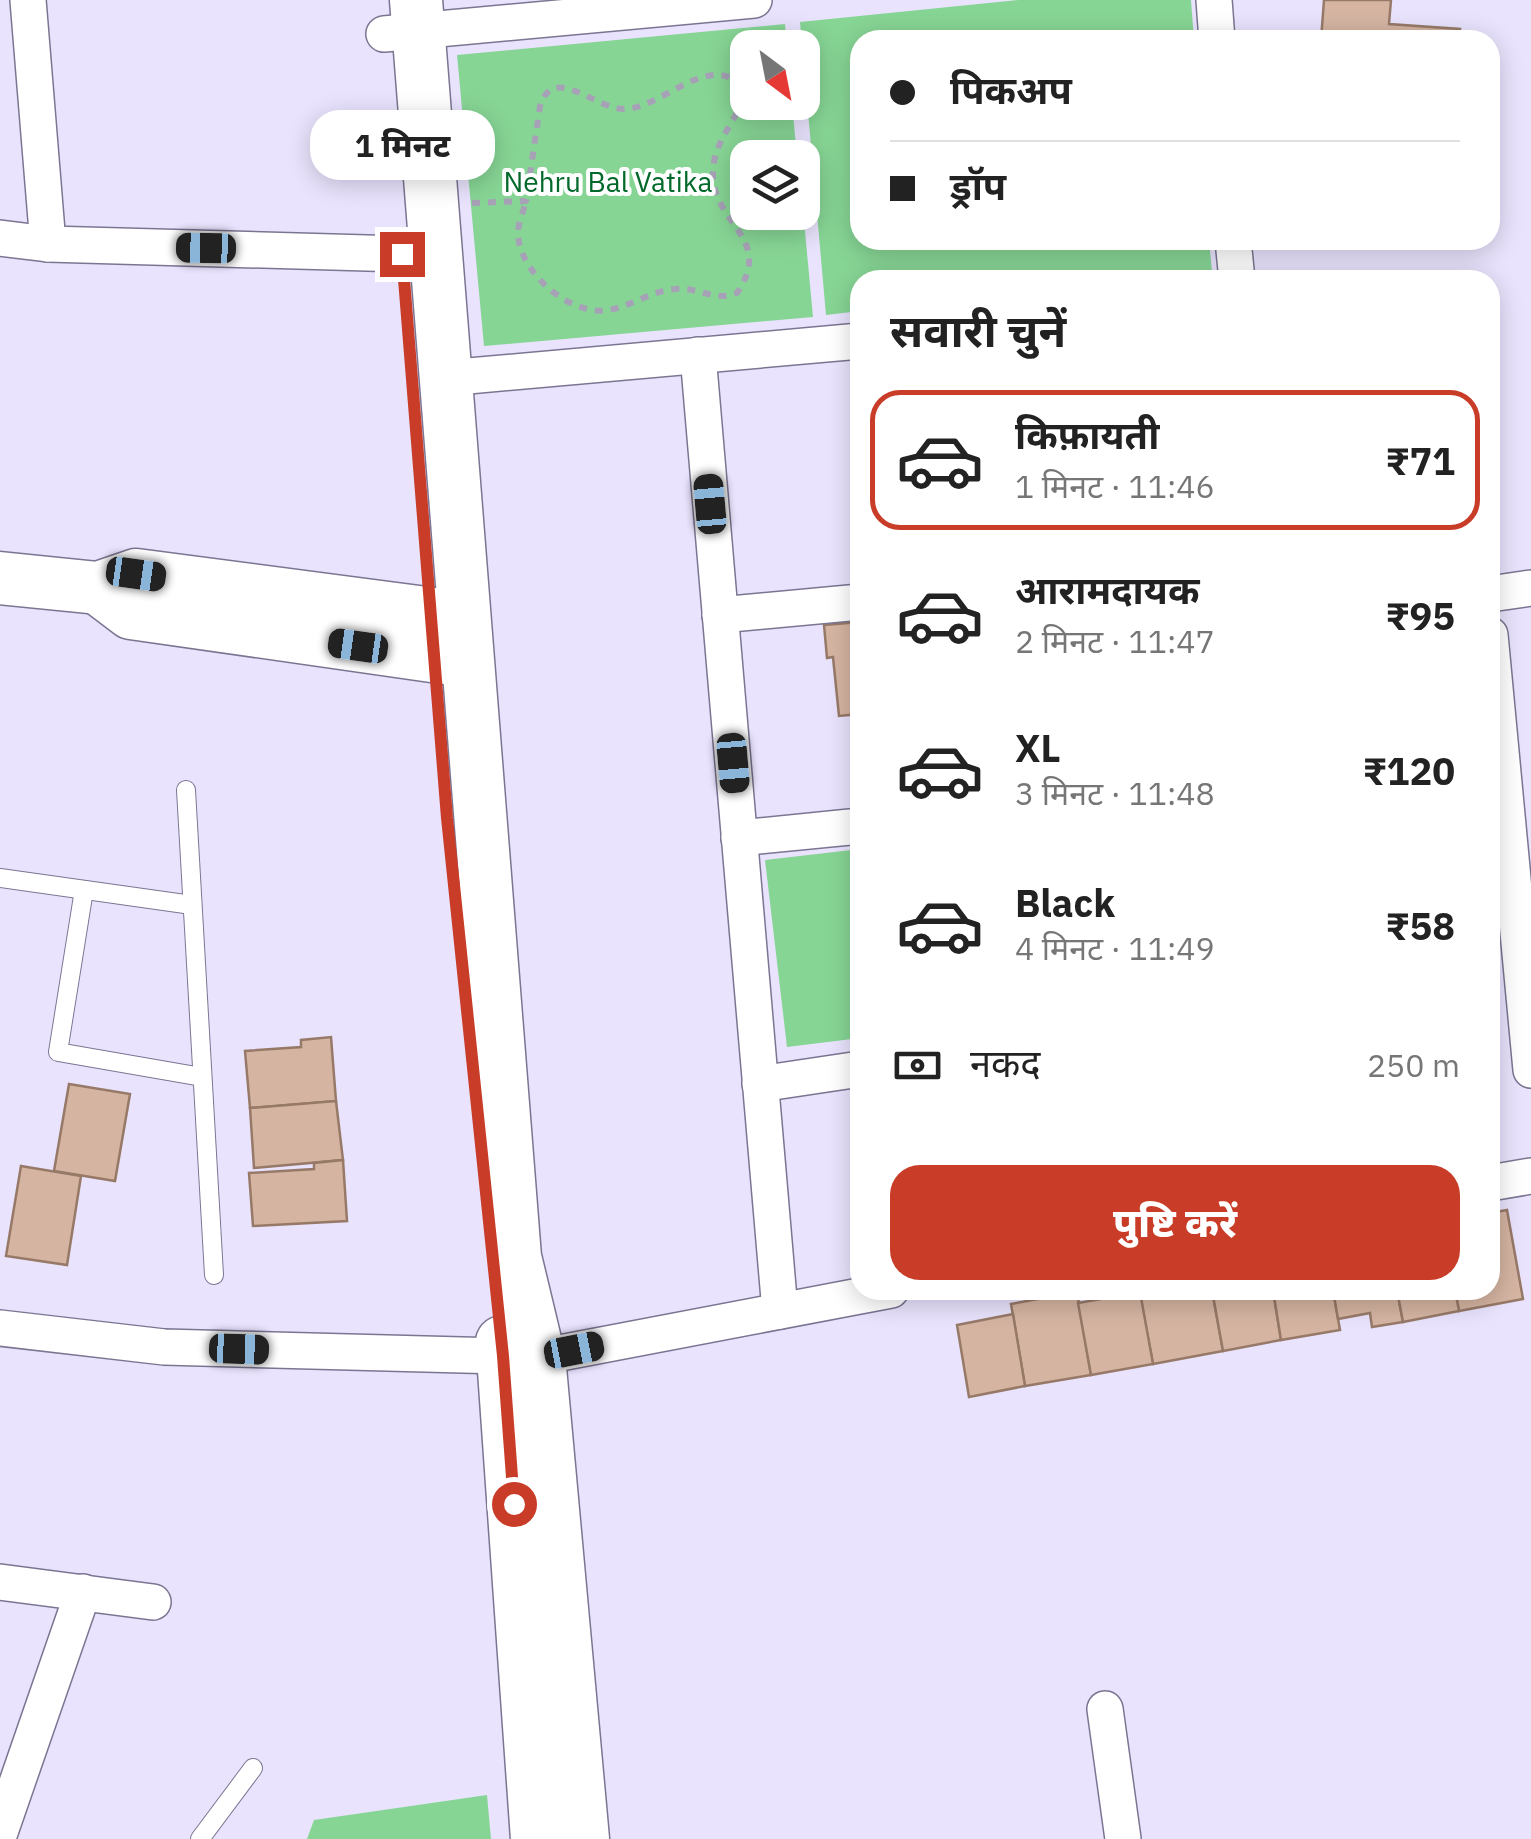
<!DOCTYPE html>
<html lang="hi">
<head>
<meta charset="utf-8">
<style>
  :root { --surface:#fff; --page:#f2f2f2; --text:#222; --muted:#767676; --line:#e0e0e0; --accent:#c83c28 }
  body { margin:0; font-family:"IBM Plex Sans","Noto Sans Devanagari",sans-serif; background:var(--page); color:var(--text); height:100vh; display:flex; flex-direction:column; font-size:38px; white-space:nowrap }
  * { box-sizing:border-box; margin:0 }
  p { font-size:32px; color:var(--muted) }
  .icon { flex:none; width:55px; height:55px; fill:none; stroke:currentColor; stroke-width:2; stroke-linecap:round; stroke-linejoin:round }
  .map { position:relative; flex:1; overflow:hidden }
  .panel { position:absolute; left:850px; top:270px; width:650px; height:1030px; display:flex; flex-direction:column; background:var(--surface); border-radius:30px; box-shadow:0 5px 25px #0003 }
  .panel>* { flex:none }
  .hud { position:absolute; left:850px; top:30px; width:650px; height:220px; border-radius:30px; box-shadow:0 5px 25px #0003; display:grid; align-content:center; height:220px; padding:0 40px; background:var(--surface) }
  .needle { width:65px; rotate:148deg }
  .buttons { position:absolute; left:730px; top:30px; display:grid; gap:20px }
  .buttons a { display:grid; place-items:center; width:90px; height:90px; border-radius:20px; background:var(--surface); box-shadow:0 5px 25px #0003; font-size:50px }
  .end { position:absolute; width:45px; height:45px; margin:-22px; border:12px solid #c83c28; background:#fff; box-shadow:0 0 0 5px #fff }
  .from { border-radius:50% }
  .bubble { position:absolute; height:70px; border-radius:30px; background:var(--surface); box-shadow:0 5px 25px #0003; font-size:32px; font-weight:800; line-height:70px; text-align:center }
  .car { position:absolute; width:30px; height:60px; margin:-30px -15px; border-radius:12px; box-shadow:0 0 8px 2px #0007; background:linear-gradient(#222 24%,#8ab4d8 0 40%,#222 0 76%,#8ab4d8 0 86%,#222 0) }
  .hud b { display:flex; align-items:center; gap:35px; height:95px; font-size:38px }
  .hud b+b { border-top:2px solid var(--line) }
  .hud i { width:25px; height:25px; background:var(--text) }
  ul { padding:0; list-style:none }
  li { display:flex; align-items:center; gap:30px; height:140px; margin:0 20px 15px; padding:0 20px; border:5px solid transparent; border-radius:30px }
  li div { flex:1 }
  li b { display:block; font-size:38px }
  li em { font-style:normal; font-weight:800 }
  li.on { border-color:var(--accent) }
  li>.icon { width:90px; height:90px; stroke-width:1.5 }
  h2 { padding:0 40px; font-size:45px; line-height:120px }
  .pay { display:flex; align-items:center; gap:25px; height:110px; padding:0 40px; font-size:38px }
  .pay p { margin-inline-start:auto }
  .button { display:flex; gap:20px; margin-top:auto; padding:20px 40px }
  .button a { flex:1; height:115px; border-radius:30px; background:var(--accent); color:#fff; font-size:40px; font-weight:800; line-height:115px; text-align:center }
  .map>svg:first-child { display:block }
  .park { fill:#87d595 }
  .building { fill:#d5b4a2; stroke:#977968; stroke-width:2.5 }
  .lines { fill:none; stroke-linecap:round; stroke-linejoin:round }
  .lane-casing { stroke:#7c7592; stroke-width:20 }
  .street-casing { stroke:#7c7592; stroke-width:38 }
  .secondary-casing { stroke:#7c7592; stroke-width:55 }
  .path { stroke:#a6a1b6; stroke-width:6; stroke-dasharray:8 8; stroke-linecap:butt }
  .lane { stroke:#fff; stroke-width:18 }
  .street { stroke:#fff; stroke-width:35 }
  .secondary { stroke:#fff; stroke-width:52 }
  .route { stroke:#c83c28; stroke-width:12 }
  .labels { text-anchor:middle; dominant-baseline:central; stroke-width:8; stroke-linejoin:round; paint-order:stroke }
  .park-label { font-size:28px; fill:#02692b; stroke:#fff }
</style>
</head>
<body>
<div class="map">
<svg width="1531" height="1839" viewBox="0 0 1531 1839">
  <rect width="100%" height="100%" fill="#e9e3fd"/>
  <g class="park">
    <polygon points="1019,0 1191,0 1194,40 860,40 860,240 1209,240 1212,272 1136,280 860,280 860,311 826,315 800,22"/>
    <polygon points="785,24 787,47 748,48 748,102 792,103 797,157 748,158 748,212 803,210 813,317 484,346 457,55"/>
    <polygon points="860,849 860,1038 787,1047 765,860"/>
    <polygon points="487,1795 491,1839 307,1839 314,1820"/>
  </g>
  <g class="building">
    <polygon points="1324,0 1391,0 1389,24 1460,29 1459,40 1321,40"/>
    <polygon points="860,622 860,714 839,716 833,657 827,658 824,625"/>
    <polygon points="331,1037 336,1101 250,1108 245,1051 301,1047 301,1040"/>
    <polygon points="69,1084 130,1094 115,1181 54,1171"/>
    <polygon points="336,1101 343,1160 254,1168 250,1108"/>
    <polygon points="343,1160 347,1221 253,1226 249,1173 314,1169 314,1163"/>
    <polygon points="21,1166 81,1176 67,1265 6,1256"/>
    <polygon points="1507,1210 1523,1299 1459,1311 1455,1290 1490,1290 1490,1213"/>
    <polygon points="1139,1290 1212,1290 1223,1351 1153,1364"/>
    <polygon points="1212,1290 1273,1290 1281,1340 1223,1351"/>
    <polygon points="1273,1290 1333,1290 1340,1330 1281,1340"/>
    <polygon points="1333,1290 1397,1290 1403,1322 1372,1327 1370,1313 1338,1319"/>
    <polygon points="1397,1290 1455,1290 1459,1311 1403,1322"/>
    <polygon points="1077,1292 1091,1375 1025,1386 1011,1304"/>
    <polygon points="1140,1292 1153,1364 1091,1375 1078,1303"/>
    <polygon points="1013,1314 1025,1386 969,1397 957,1325"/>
  </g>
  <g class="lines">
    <defs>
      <g id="lane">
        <polyline points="186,790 214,1275"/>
        <polyline points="0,878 192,905"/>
        <polyline points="84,890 58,1052 202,1077"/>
        <polyline points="200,1839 253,1768"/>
      </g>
      <g id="street">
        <polyline points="28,0 48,244"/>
        <polyline points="1214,0 1217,40"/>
        <polyline points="384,34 754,0"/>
        <polyline points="0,238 48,244 402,254"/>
        <polyline points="1233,240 1237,280"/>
        <polyline points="698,355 780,1311"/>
        <polyline points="446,378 860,341"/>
        <polyline points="1490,594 1531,588"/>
        <polyline points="720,615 860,602"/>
        <polyline points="1490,635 1531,1070"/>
        <polyline points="739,838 860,826"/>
        <polyline points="760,1084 860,1069"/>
        <polyline points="1490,1183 1531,1176"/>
        <polyline points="0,1328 164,1347 539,1357 891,1290"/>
        <polyline points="0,1582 153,1602"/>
        <polyline points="1105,1709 1123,1839"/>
        <polyline points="0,1832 83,1592"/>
      </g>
      <g id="secondary">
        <polyline points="416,0 515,1257 539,1357 583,1839"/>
        <polyline points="0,578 98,588 136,575 464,618"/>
        <polyline points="98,588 131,613 467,661"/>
        <polyline points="502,1342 537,1839"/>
      </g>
    </defs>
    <use href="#lane" class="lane-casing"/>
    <use href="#street" class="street-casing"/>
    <use href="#secondary" class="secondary-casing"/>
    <path class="path" d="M472,203L526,201L540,106C553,62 597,111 626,109C663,106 701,60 735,80L739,109C728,130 713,148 713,173C712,224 775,238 737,293C714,302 699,287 676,289C652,290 632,306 609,310C570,317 517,271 518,231C519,221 524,210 526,201"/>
    <use href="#lane" class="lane"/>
    <use href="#street" class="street"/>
    <use href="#secondary" class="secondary"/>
  </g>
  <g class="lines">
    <polyline class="route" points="402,254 447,818 503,1356 514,1504"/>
  </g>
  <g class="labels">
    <g class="park-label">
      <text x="608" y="181">Nehru Bal Vatika</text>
    </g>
  </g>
</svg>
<div class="buttons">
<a><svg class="needle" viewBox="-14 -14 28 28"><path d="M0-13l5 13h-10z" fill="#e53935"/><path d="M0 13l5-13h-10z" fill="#767676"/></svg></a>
<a><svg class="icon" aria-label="layers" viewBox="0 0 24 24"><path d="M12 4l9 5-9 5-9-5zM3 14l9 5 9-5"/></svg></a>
</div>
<i class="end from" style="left:514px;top:1504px"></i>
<i class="end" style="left:402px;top:254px"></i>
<div class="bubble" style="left:310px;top:110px;width:185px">1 मिनट</div>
<i class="car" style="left:206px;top:248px;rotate:271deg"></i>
<i class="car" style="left:710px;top:504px;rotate:355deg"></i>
<i class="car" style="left:136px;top:574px;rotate:98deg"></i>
<i class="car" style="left:358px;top:646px;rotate:278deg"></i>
<i class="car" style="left:733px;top:763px;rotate:175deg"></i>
<i class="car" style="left:239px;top:1349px;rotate:92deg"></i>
<i class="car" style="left:574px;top:1350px;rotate:79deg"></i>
<div class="hud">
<b><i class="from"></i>पिकअप</b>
<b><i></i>ड्रॉप</b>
</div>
<section class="panel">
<h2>सवारी चुनें</h2>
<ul>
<li class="on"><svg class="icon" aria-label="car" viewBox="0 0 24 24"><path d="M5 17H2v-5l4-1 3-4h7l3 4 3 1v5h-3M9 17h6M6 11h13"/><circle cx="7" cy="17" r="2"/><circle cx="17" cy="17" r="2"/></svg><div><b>किफ़ायती</b><p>1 मिनट · 11:46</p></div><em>₹71</em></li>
<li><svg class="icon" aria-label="car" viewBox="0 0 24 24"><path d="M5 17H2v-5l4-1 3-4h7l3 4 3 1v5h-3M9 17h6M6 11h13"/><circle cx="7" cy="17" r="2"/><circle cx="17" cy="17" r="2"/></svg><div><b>आरामदायक</b><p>2 मिनट · 11:47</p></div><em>₹95</em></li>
<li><svg class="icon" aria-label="car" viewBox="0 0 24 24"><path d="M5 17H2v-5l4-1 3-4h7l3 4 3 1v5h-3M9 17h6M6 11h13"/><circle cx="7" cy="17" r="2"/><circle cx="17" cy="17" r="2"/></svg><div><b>XL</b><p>3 मिनट · 11:48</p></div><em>₹120</em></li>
<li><svg class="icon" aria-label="car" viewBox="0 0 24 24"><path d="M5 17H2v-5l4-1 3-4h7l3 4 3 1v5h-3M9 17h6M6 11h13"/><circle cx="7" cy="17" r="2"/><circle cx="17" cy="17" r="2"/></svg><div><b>Black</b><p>4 मिनट · 11:49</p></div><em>₹58</em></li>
</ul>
<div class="pay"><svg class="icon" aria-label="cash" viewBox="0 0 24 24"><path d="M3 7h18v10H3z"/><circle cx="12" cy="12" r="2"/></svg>नकद<p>250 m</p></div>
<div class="button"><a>पुष्टि करें</a></div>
</section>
</div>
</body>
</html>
